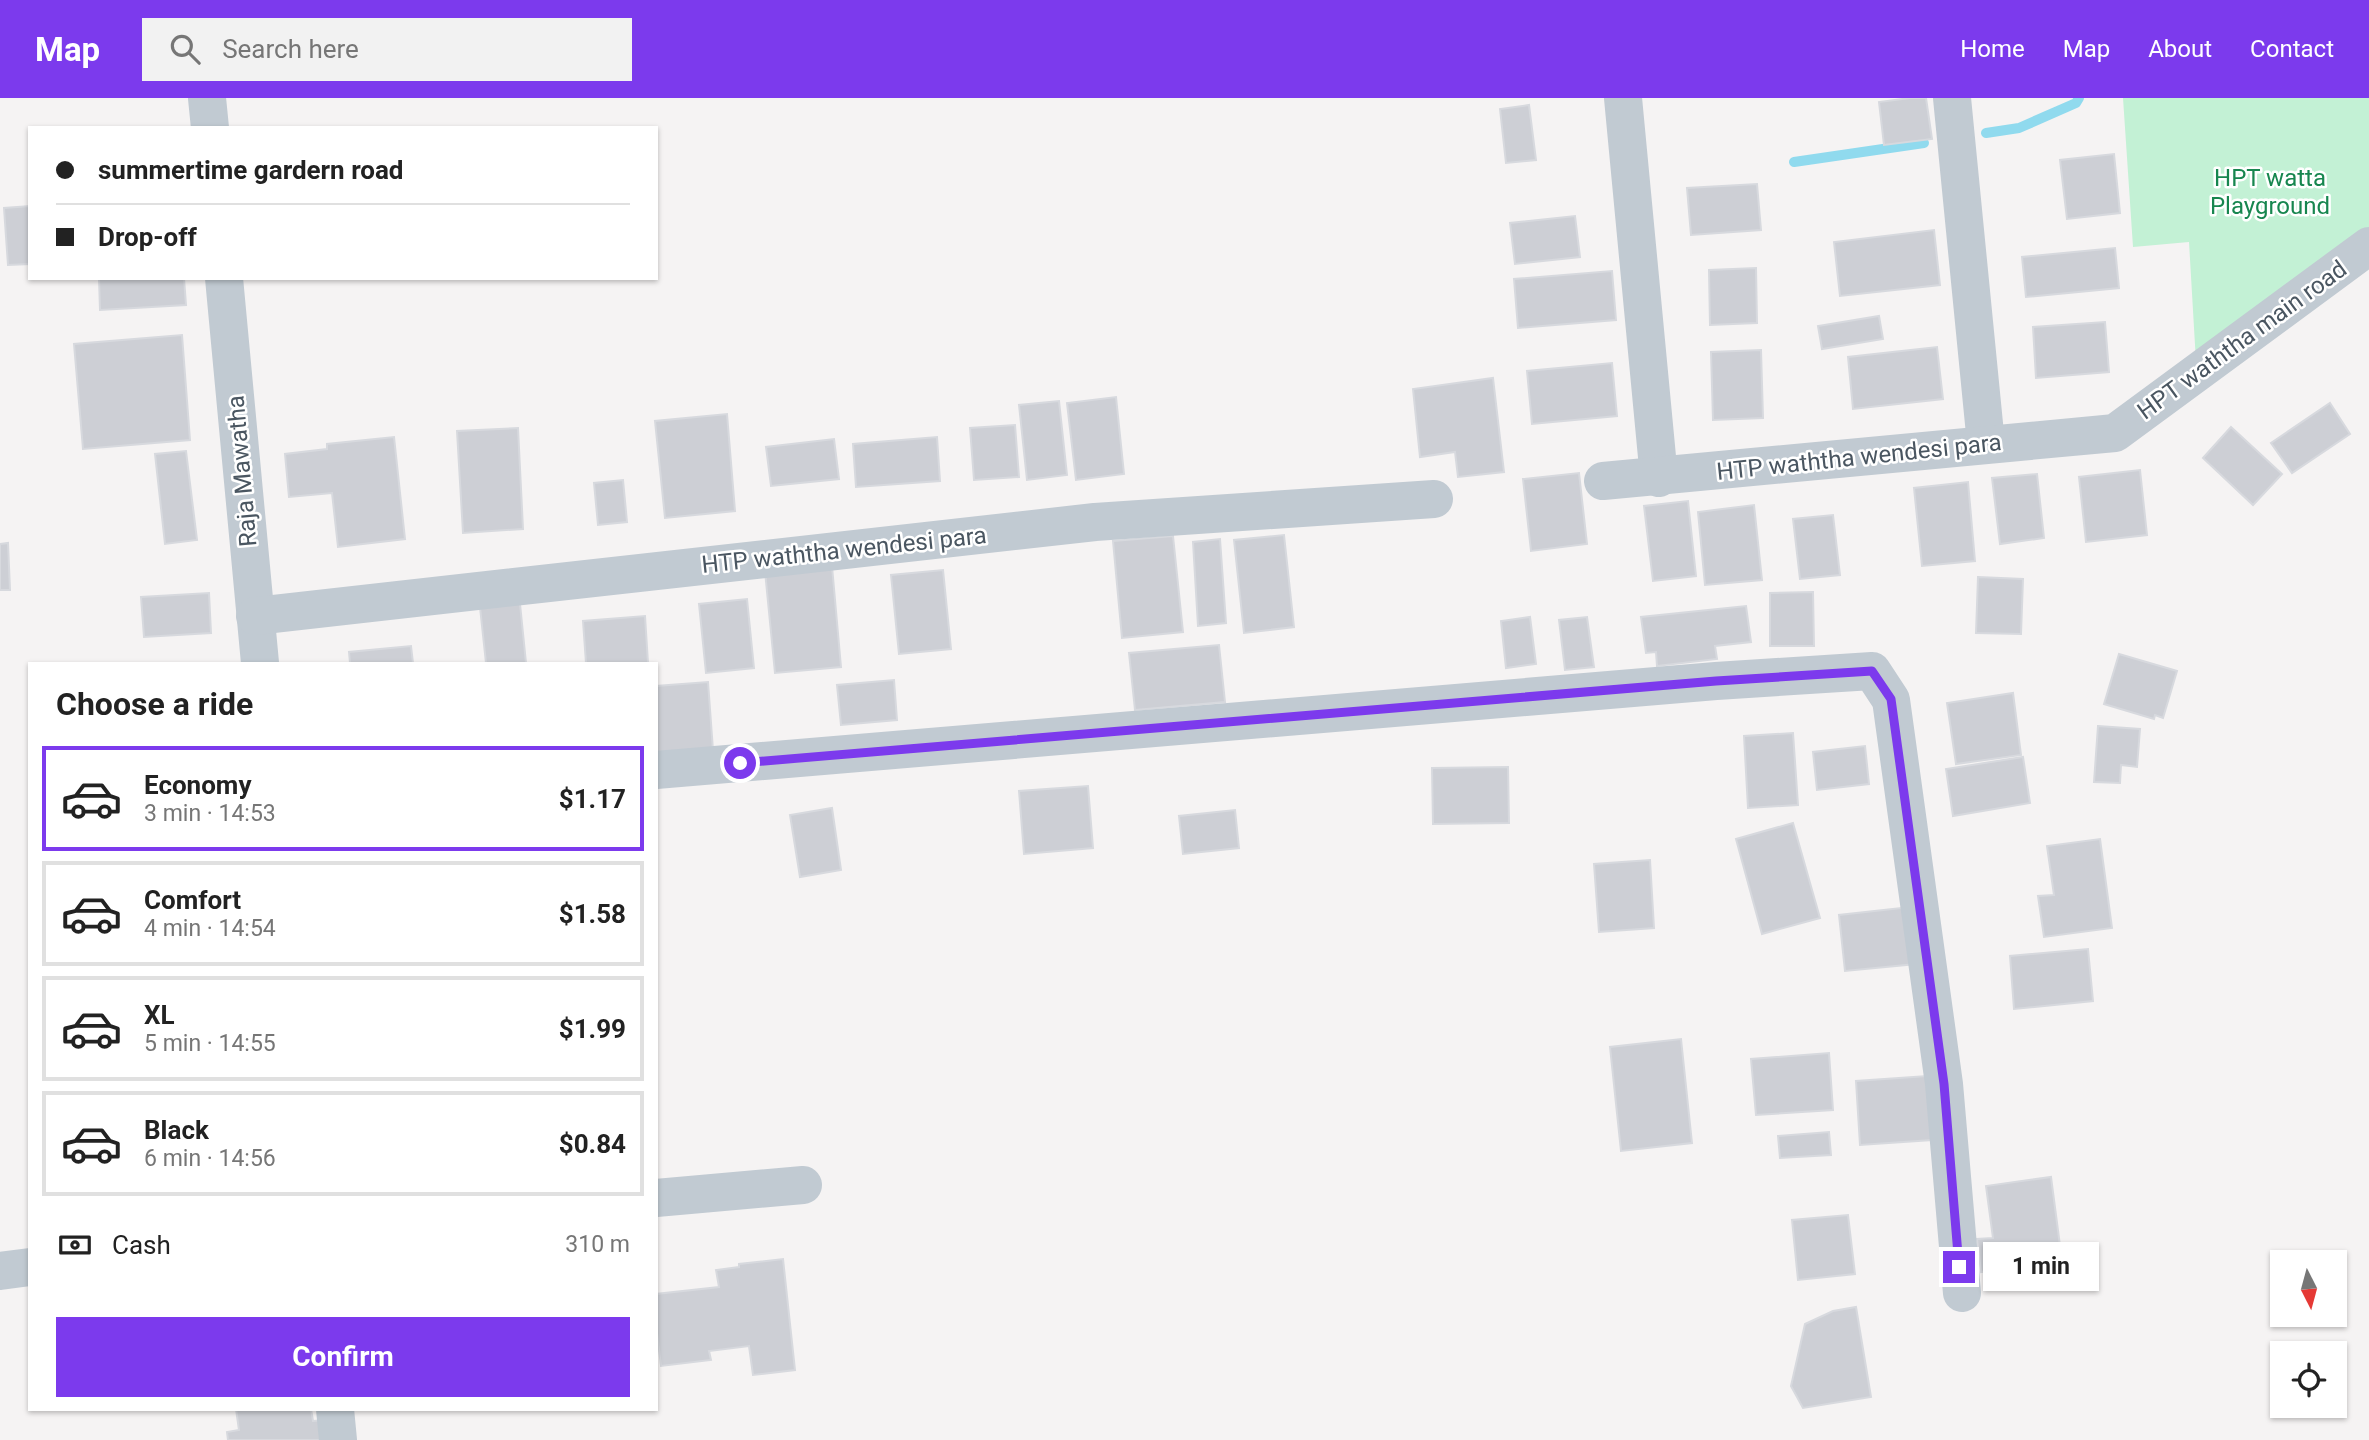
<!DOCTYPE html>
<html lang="en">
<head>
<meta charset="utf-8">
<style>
  :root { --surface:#fff; --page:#f2f2f2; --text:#222; --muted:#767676; --line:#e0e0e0; --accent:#7c3aed }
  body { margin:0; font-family:Roboto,sans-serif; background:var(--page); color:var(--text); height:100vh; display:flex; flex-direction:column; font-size:26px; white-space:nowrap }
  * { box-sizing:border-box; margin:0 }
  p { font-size:23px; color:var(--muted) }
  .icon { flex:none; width:38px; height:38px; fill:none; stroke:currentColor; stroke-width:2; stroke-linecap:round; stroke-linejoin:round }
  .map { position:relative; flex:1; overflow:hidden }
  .details { position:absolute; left:28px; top:564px; width:630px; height:749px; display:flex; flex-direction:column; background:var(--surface); border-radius:0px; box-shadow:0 2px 5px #0004 }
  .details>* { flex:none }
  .guide { position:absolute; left:28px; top:28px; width:630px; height:154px; border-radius:0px; box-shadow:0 2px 5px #0004; display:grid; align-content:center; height:154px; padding:0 28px; background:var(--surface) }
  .needle { width:46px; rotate:174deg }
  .controls { position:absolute; left:2270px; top:1152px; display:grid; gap:14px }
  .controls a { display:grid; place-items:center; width:77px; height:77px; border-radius:0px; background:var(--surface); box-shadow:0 2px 5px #0004; font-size:35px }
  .end { position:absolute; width:32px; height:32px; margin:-16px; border:9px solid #7c3aed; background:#fff; box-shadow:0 0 0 4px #fff }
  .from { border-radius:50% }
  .bubble { position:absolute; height:49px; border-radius:0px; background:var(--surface); box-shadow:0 2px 5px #0004; font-size:23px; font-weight:700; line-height:49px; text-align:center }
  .guide b { display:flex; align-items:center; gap:24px; height:66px; font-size:26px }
  .guide b+b { border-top:2px solid var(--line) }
  .guide i { width:18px; height:18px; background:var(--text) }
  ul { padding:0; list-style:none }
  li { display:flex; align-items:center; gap:21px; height:105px; margin:0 14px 10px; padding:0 14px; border:4px solid var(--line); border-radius:0px }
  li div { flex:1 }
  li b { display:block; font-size:26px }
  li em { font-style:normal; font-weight:700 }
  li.active { border-color:var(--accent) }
  li>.icon { width:63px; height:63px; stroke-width:1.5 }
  h2 { padding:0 28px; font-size:32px; line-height:84px }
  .pay { display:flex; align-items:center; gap:18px; height:77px; padding:0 28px; font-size:26px }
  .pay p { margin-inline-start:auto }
  .primary-button { display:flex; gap:14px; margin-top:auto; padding:14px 28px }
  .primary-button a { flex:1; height:80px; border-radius:0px; background:var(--accent); color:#fff; font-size:28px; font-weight:700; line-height:80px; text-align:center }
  header { display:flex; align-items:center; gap:42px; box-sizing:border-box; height:98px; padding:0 35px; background:var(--accent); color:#fff }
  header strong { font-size:33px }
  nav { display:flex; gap:38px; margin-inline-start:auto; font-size:24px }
  .search { width:490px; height:63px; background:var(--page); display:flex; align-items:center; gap:18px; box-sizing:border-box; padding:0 24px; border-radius:0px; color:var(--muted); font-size:26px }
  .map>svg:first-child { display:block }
  .green { fill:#c3f1d5 }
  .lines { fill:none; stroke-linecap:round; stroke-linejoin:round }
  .stream { stroke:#90daee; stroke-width:10 }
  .building { fill:#cdcfd5; stroke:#d7d9de; stroke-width:2 }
  .minor { stroke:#c1cad2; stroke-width:38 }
  .route { stroke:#7c3aed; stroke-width:9 }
  .labels { text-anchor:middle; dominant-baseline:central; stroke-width:5; stroke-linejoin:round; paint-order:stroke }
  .park-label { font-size:24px; fill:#17864f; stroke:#fff }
  .street-label { font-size:24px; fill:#4a5661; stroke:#fff }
</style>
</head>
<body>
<header>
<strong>Map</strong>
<div class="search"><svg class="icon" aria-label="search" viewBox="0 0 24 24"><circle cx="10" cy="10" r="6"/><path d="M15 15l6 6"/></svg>Search here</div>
<nav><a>Home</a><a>Map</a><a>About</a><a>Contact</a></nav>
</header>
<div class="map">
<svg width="2369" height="1342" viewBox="0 0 2369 1342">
  <rect width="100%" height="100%" fill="#f5f3f3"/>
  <polygon class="green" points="2123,0 2369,0 2369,135 2196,264 2189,144 2133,149"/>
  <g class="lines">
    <g class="stream">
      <polyline points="1986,35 2019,30 2076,5 2079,0"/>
      <polyline points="1794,64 1924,45"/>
    </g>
  </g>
  <g class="building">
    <polygon points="1910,0 1926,0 1932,41 1884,47 1879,4"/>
    <polygon points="1529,7 1536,62 1506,65 1500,11"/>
    <polygon points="2114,56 2120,115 2067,121 2060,62"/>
    <polygon points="1757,86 1761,132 1691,137 1687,90"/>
    <polygon points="30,108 30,166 8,167 4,110"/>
    <polygon points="1575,118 1580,159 1515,166 1510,125"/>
    <polygon points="1934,132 1940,187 1840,198 1834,144"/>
    <polygon points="2115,150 2119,190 2026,199 2022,159"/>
    <polygon points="1756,170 1757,225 1710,227 1709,172"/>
    <polygon points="1612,173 1616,222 1518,230 1514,181"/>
    <polygon points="99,180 184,180 186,207 100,212"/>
    <polygon points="1879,218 1883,241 1822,251 1818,228"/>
    <polygon points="2105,224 2109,274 2036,280 2033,229"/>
    <polygon points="182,237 190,342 83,351 74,246"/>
    <polygon points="1937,249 1943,301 1853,311 1848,259"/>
    <polygon points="1761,252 1763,320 1713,322 1711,254"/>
    <polygon points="1612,265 1617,318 1532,326 1527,273"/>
    <polygon points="1493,280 1504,374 1458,379 1455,354 1420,359 1413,291"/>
    <polygon points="1116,299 1124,376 1076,382 1067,305"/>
    <polygon points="1059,303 1067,377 1027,382 1019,307"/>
    <polygon points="2330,305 2350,336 2292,375 2271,345"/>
    <polygon points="727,316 735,413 665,420 655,323"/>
    <polygon points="1015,327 1019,379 974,382 970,330"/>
    <polygon points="2231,329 2282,376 2253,407 2203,360"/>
    <polygon points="518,330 523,431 463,435 457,333"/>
    <polygon points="394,339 405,441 338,449 332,395 289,399 285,356 327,351 327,346"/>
    <polygon points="937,339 940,383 856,389 853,346"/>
    <polygon points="834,341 839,381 771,388 766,349"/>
    <polygon points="186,353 197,442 165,446 155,356"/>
    <polygon points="2140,372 2147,437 2086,444 2079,379"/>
    <polygon points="1579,375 1587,446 1531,453 1523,381"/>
    <polygon points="2037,376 2044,440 2000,446 1992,380"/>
    <polygon points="623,382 627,424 598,427 594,385"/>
    <polygon points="1968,384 1975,463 1922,468 1914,390"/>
    <polygon points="1688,403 1696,478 1653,483 1644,408"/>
    <polygon points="1754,407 1762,482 1705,487 1698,414"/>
    <polygon points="1833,417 1840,477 1800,481 1793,421"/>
    <polygon points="1284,437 1294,529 1244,535 1234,442"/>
    <polygon points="1173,438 1183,534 1122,540 1113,443"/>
    <polygon points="1220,441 1226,525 1198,528 1193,444"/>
    <polygon points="8,445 10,492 0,492 0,446"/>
    <polygon points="831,457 841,569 775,575 764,463"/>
    <polygon points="943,472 951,551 899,556 891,477"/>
    <polygon points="1978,479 2023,481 2021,536 1976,535"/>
    <polygon points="1813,494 1814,548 1770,548 1770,495"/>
    <polygon points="209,495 211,535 144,539 141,499"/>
    <polygon points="519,496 526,565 486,565 479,500"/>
    <polygon points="747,501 754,570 706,575 699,506"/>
    <polygon points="1746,508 1751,544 1715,548 1717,561 1657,568 1656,554 1646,555 1641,519"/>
    <polygon points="645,518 648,565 586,565 583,523"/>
    <polygon points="1530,519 1536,566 1506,570 1501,523"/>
    <polygon points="1587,519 1594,569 1565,572 1559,522"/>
    <polygon points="1219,547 1225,604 1135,612 1129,555"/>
    <polygon points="411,548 413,565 350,565 349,554"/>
    <polygon points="2119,556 2177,573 2163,620 2155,617 2154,621 2104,606"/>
    <polygon points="894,582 897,622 841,627 837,587"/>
    <polygon points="708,584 713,652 656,656 656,588"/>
    <polygon points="2013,595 2021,657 1956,666 1947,605"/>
    <polygon points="2098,628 2140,631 2137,669 2121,667 2120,685 2094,684"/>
    <polygon points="1793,635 1798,707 1748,710 1744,638"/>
    <polygon points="1865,648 1869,686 1817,692 1813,654"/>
    <polygon points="2023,659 2030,705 1953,718 1946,671"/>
    <polygon points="1508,669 1509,725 1433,726 1432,670"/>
    <polygon points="1088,688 1093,750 1024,756 1019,693"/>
    <polygon points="832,710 841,772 800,779 790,717"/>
    <polygon points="1235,712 1239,750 1183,756 1179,718"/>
    <polygon points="1793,725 1820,820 1762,836 1736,741"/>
    <polygon points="2100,741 2112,830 2044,839 2038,798 2054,797 2047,748"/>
    <polygon points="1650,762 1654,830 1599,834 1594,766"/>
    <polygon points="1910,809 1916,866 1845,873 1839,817"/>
    <polygon points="2088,851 2093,903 2014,911 2010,858"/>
    <polygon points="1681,941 1692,1045 1621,1053 1610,949"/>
    <polygon points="1829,955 1833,1012 1756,1017 1751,961"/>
    <polygon points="1927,978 1932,1042 1860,1047 1856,983"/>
    <polygon points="1829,1034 1831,1057 1780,1060 1778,1038"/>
    <polygon points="2051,1079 2062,1163 1981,1174 1977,1141 1993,1140 1986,1088"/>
    <polygon points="1848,1117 1855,1176 1798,1182 1792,1122"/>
    <polygon points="783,1161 795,1272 753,1277 749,1248 709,1253 711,1262 661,1268 656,1227 656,1196 719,1189 716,1172 739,1169 739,1166"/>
    <polygon points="1856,1209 1871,1299 1803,1310 1791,1288 1805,1226 1833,1213"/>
    <polygon points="236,1311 311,1311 313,1323 325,1322 327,1342 228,1342 227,1334 239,1332"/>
  </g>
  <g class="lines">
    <g class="minor">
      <polyline points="207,0 210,30"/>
      <polyline points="1623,0 1659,380"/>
      <polyline points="1952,0 1986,346"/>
      <polyline points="224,180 260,565"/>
      <polyline points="1603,383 2115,335 2369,148"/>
      <polyline points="255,518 1095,424 1434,401"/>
      <polyline points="656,672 1716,583 1872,573 1891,602 1944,986 1962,1195"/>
      <polyline points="656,1100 803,1087"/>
      <polyline points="0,1173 30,1169"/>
      <polyline points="335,1311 338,1342"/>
    </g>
  </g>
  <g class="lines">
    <polyline class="route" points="740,665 1716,583 1872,573 1891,601 1944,986 1959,1169"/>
  </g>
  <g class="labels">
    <g class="park-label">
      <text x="2270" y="80">HPT watta<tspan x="2270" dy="28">Playground</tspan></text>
    </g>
    <g class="street-label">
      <text transform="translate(2242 242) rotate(-36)">HPT waththa main road</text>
      <text transform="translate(1859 359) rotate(-6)">HTP waththa wendesi para</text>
      <text transform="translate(242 373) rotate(-95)">Raja Mawatha</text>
      <text transform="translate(844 452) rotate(-6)">HTP waththa wendesi para</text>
    </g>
  </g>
</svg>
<div class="controls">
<a><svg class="needle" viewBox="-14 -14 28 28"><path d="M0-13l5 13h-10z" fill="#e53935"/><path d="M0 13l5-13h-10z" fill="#767676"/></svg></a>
<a><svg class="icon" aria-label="locate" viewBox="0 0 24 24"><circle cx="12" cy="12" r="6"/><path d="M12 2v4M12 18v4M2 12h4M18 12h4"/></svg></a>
</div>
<i class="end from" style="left:740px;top:665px"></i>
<i class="end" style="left:1959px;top:1169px"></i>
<div class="bubble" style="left:1983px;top:1144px;width:116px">1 min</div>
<div class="guide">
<b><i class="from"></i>summertime gardern road</b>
<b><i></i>Drop-off</b>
</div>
<section class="details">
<h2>Choose a ride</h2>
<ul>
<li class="active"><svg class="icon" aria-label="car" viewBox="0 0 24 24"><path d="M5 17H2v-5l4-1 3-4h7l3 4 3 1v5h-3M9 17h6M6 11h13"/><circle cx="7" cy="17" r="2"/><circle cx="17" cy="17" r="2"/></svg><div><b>Economy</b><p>3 min · 14:53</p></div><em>$1.17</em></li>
<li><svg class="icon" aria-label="car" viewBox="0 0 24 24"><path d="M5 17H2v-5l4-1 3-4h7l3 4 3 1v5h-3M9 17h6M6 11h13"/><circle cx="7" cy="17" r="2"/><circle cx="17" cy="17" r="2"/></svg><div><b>Comfort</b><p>4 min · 14:54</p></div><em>$1.58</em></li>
<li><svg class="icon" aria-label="car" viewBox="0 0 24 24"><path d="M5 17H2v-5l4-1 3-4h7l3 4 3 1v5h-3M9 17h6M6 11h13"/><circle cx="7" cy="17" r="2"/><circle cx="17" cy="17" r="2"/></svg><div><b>XL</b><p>5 min · 14:55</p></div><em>$1.99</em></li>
<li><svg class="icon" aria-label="car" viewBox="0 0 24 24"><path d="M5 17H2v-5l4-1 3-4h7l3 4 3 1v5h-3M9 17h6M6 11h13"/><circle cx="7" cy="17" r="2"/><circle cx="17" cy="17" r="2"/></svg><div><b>Black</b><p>6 min · 14:56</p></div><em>$0.84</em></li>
</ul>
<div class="pay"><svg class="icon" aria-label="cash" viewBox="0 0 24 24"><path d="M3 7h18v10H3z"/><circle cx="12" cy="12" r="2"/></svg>Cash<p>310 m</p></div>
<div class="primary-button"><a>Confirm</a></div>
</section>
</div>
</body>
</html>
